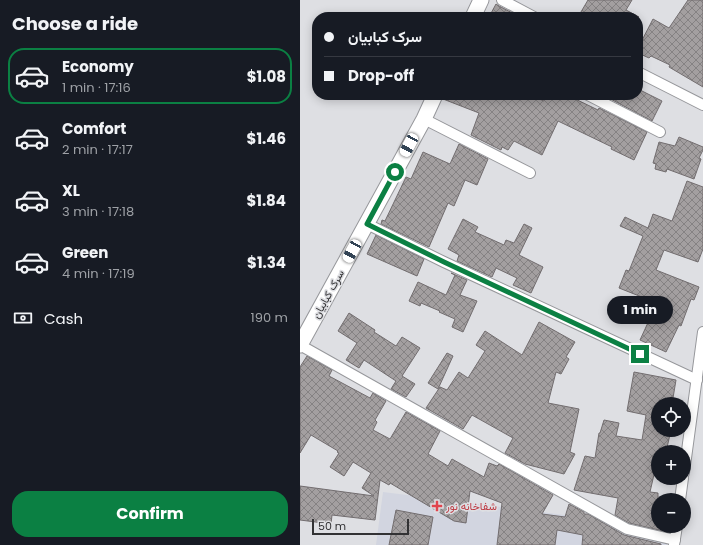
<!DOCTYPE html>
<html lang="en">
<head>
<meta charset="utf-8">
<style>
  :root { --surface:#171b24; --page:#242831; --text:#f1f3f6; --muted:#9ea1a6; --line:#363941; --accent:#0b8043 }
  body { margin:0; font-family:Poppins,Vazirmatn,sans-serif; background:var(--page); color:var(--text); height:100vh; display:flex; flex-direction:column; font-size:15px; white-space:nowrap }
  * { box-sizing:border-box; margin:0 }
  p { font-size:13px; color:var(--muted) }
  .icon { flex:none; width:22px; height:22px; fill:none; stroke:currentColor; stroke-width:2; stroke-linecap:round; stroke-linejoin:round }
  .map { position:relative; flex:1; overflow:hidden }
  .side { display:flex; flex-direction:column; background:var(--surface); width:300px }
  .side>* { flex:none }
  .banner { position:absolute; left:12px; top:12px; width:331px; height:88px; border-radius:16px; box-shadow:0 2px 10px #0003; display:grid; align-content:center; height:88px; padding:0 12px; background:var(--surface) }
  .tools { position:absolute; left:351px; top:397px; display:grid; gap:8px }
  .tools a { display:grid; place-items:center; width:40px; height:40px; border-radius:50%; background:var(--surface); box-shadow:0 2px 10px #0003; font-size:20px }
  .scale { position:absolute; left:12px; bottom:10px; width:97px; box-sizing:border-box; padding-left:4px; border:2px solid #323234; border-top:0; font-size:11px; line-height:14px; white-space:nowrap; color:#323234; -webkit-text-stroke:3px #dedfe3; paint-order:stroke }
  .end { position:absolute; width:18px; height:18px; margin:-9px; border:5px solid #0b8043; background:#fff; box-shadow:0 0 0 2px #fff }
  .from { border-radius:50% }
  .bubble { position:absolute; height:28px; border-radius:14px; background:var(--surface); box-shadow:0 2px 10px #0003; font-size:13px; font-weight:700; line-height:28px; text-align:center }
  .car { position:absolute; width:12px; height:24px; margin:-12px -6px; border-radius:5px; box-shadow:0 0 3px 1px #0007; background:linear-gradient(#fff 24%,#345 0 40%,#fff 0 76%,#345 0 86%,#fff 0) }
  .banner b { display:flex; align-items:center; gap:14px; height:38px; font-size:15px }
  .banner b+b { border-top:1px solid var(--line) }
  .banner i { width:10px; height:10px; background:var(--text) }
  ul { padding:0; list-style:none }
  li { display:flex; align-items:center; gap:12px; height:56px; margin:0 8px 6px; padding:0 4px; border:2px solid transparent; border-radius:16px }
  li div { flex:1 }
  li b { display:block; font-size:15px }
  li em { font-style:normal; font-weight:700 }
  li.on { border-color:var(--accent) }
  li>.icon { width:36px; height:36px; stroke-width:1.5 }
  h2 { padding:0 12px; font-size:18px; line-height:48px }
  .pay { display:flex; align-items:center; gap:10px; height:44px; padding:0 12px; font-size:15px }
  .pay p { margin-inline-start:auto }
  .button { display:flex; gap:8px; margin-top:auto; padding:8px 12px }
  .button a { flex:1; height:46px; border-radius:16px; background:var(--accent); color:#fff; font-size:16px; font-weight:700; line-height:46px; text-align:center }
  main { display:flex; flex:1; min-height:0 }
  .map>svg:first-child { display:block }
  .built { fill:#d2d5e0 }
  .building { fill:url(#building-cross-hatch); stroke:#726d6f }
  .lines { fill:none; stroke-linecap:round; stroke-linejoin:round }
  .street-casing { stroke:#96979b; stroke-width:12 }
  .secondary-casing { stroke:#96979b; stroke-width:17 }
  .street { stroke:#fff; stroke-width:10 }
  .secondary { stroke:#fff; stroke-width:15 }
  .route { stroke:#0b8043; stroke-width:5 }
  .health-dot { fill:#e0444e; stroke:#dedfe3; stroke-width:1.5 }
  .labels { text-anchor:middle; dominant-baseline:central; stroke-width:3; stroke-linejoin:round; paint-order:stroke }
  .street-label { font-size:11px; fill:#323234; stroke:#dedfe3 }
  .health-label { font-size:11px; fill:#be3a42; stroke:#dedfe3; text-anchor:start }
</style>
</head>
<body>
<main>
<section class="side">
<h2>Choose a ride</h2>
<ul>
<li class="on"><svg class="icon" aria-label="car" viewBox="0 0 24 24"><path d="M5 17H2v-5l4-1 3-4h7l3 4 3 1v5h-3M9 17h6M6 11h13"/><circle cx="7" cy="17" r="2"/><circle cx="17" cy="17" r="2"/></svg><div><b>Economy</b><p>1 min · 17:16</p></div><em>$1.08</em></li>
<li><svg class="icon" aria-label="car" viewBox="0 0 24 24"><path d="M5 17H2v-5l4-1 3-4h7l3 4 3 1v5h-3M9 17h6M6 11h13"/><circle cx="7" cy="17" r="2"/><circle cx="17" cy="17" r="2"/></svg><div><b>Comfort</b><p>2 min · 17:17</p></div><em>$1.46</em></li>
<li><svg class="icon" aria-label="car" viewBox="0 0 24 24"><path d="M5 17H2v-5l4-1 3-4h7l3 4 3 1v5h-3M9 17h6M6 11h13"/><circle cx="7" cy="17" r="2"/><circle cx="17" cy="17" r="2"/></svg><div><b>XL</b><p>3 min · 17:18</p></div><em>$1.84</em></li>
<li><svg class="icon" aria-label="car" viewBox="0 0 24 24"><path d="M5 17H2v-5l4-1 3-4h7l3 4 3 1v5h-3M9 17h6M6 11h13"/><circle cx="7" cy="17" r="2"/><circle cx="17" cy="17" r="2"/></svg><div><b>Green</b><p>4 min · 17:19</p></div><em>$1.34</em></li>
</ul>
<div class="pay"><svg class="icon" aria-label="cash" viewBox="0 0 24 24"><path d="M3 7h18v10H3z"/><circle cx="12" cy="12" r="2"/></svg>Cash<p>190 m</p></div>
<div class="button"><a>Confirm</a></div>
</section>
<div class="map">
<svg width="403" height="545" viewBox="0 0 403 545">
  <defs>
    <pattern id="building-cross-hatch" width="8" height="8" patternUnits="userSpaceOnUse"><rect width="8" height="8" fill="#a39fa0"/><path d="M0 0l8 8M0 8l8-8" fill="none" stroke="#858283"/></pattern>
  </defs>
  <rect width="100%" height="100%" fill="#dedfe3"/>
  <polygon class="built" points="83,492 304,520 367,544 367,545 76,545"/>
  <g class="building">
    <polygon points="288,0 332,0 326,10 339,17 278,17"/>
    <polygon points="388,0 403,0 403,87 369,67 370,65 351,56 349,58 338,53 338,48 353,19 369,28"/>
    <polygon points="196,4 199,6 220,17 189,17"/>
    <polygon points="338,89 362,101 352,121 305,96 306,95 338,95"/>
    <polygon points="144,95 229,95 244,101 246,95 267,95 298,110 299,108 347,132 334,160 311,149 312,147 258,121 242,155 214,141 208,150 202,147 201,150 171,135 179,113 143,99"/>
    <polygon points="379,137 403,147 403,150 399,158 401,159 394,179 367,169 366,172 355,169 356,164 353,163 359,142 375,146"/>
    <polygon points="159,144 188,159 177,185 165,180 154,206 148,203 129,247 81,224 82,220 85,221 106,177 111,179 123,152 150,164"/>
    <polygon points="387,181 403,187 403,249 398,262 364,250 356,270 399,287 394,300 391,299 381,326 379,325 366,352 340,340 357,303 319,288 326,270 329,271 343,236 320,226 325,217 348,228 353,214 372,221"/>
    <polygon points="163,219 178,227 175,232 204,245 206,240 214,243 224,224 232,228 219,255 243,267 231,293 213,285 217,278 196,268 192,277 157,261 159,255 148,249"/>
    <polygon points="76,235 124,259 117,276 67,254"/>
    <polygon points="151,273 167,280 160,295 177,301 163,332 152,327 155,319 139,312 140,311 121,303 120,306 109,301 118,282 146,295 155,275"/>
    <polygon points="49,313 75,330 74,332 96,346 102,337 120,348 102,376 115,384 106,397 91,389 96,381 64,360 59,368 46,360 57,343 38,331"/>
    <polygon points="239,322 275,342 266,357 269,359 261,374 256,372 248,403 279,409 270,452 275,454 264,474 225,464 205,453 213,438 172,415 163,429 126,408 140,387 147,390 159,372 168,378 185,351 176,345 185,331 222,355"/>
    <polygon points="147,353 153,356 138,389 128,383"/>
    <polygon points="7,356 32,370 29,376 70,398 73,393 86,401 75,420 77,422 73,430 90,439 106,412 140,431 128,454 148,466 152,459 184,477 189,463 197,466 199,464 253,495 242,514 265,517 269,504 284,512 284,514 288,514 324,535 361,544 361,545 282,545 283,535 257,530 255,545 197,545 202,503 170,491 166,523 154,521 90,483 89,485 80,480 75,520 32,515 31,524 0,520 0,486 74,496 62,488 71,473 53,462 44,476 30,467 39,453 37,452 38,451 11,435 0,453 0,367"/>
    <polygon points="334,372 376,380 372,404 358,404 358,430 371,430 366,452 360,450 359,452 358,452 358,457 350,492 358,493 358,526 364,526 363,531 329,523 315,515 318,498 274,490 285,456 295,458 299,433 300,433 304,420 319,423 316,436 342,440 346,415 327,411"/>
    <polygon points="96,510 133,517 128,545 89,545"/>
  </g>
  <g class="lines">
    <defs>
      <g id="street">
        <polyline points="202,0 234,17"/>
        <polyline points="338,72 403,105"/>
        <polyline points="288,95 360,132"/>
        <polyline points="124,119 230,173"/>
        <polyline points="67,224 144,262 397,380"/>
        <polyline points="0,345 327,529 375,540"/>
        <polyline points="384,473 403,332"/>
        <polyline points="380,500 383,478"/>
        <polyline points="374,545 377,526"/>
      </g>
      <g id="secondary">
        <polyline points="173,17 181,0"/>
        <polyline points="0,345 124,119 135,95"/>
      </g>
    </defs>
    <use href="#street" class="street-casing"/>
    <use href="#secondary" class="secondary-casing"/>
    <use href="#street" class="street"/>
    <use href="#secondary" class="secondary"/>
  </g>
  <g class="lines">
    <polyline class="route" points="95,172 67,224 144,262 340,354"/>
  </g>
  <path class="health-dot" d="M135 500h4v4h4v4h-4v4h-4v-4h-4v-4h4z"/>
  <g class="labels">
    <g class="street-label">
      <text transform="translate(28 294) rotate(-61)">سرک کبابیان</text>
    </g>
    <g class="health-label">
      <text x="146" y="506">شفاخانه نور</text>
    </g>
  </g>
</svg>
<div class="tools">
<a><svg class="icon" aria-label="locate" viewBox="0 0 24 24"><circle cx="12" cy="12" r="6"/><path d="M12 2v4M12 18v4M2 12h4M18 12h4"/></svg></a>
<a>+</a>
<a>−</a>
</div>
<div class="scale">50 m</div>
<i class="end from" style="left:95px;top:172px"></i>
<i class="end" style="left:340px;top:354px"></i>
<div class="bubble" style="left:307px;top:296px;width:66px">1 min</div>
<i class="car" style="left:109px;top:145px;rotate:208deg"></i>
<i class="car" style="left:52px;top:251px;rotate:209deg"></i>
<div class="banner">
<b><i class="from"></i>سرک کبابیان</b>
<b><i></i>Drop-off</b>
</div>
</div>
</main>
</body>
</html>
